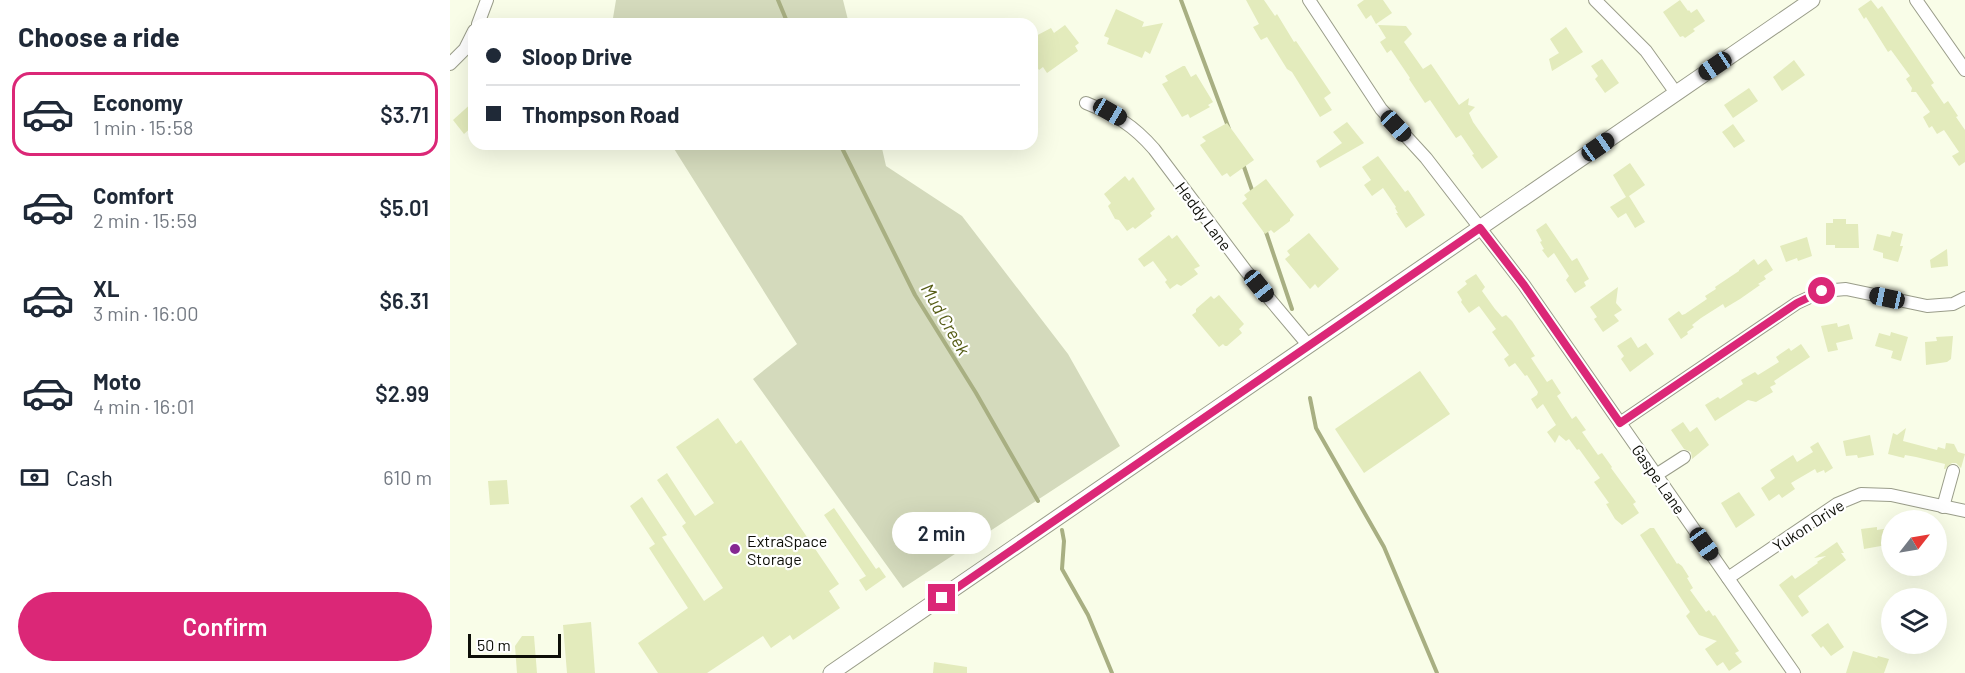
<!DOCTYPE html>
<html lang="en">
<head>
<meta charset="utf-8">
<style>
  :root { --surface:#fff; --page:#f2f2f3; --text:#1f2937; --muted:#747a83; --line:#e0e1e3; --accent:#db2777 }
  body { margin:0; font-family:Barlow,sans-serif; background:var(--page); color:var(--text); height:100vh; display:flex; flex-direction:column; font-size:22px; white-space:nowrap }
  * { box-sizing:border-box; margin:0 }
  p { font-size:20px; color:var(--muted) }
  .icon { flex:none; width:33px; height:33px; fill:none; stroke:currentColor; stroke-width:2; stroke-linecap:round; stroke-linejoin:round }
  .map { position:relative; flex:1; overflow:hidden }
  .sheet { display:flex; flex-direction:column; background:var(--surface); width:450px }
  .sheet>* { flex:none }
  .banner { position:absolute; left:18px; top:18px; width:570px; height:132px; border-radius:18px; box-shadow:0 6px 24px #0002; display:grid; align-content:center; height:132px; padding:0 18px; background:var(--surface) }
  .needle { width:39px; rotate:59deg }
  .tools { position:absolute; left:1431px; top:510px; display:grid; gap:12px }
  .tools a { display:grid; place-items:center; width:66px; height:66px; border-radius:50%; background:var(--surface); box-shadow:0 6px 24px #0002; font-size:30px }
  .scale { position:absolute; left:18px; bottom:15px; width:93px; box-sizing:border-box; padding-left:6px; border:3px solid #0d0e07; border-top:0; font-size:16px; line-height:21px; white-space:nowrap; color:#0d0e07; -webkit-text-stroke:4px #fff; paint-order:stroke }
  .end { position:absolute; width:27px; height:27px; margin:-14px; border:8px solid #db2777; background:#fff; box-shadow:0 0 0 3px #fff }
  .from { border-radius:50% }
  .bubble { position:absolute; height:42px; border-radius:21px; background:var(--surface); box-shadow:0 6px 24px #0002; font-size:20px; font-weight:600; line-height:42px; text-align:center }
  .car { position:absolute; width:18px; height:36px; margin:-18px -9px; border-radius:8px; box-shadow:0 0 4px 2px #0007; background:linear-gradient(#222 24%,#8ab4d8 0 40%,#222 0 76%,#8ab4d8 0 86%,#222 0) }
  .banner b { display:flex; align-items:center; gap:21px; height:57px; font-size:22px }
  .banner b+b { border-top:2px solid var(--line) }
  .banner i { width:15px; height:15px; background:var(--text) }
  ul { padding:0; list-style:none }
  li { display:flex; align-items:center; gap:18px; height:84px; margin:0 12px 9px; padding:0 6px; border:3px solid transparent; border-radius:18px }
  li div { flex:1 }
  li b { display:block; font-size:22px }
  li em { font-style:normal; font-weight:600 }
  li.selected { border-color:var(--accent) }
  li>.icon { width:54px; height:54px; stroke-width:1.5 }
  h2 { padding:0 18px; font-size:27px; line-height:72px }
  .pay { display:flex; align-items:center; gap:15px; height:66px; padding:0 18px; font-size:22px }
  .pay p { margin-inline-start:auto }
  .primary-button { display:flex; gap:12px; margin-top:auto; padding:12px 18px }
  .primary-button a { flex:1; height:69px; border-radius:36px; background:var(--accent); color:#fff; font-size:24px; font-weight:600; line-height:69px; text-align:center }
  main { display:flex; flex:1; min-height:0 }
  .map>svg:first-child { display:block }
  .green { fill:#d4dabc }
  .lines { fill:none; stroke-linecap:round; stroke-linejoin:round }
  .stream { stroke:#a8af82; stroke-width:4 }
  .building { fill:#e3ebbc }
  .minor-casing { stroke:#9a9d8a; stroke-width:14 }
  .tertiary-casing { stroke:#9a9d8a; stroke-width:17 }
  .minor { stroke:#fff; stroke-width:12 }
  .tertiary { stroke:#fff; stroke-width:15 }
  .route { stroke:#db2777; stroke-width:8 }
  .poi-dot { fill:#862792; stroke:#fff; stroke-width:2 }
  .labels { text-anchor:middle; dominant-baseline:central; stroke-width:4.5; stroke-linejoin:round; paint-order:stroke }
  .street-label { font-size:16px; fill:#0d0e07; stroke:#fff }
  .poi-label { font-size:16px; fill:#0d0e07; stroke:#fff; text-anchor:start }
  .water-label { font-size:18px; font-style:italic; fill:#555c15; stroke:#fff }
</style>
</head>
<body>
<main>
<section class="sheet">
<h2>Choose a ride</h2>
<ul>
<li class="selected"><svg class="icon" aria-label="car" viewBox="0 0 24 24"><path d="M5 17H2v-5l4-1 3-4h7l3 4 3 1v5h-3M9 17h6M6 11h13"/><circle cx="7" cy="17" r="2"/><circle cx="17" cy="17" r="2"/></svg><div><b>Economy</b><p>1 min · 15:58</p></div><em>$3.71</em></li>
<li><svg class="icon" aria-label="car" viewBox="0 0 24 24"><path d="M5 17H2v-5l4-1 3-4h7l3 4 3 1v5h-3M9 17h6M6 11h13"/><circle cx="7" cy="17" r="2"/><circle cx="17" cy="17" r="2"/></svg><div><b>Comfort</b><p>2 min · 15:59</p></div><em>$5.01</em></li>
<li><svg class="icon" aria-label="car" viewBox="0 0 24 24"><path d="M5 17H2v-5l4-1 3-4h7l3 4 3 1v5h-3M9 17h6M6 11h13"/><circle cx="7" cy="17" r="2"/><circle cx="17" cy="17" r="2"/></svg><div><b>XL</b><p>3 min · 16:00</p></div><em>$6.31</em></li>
<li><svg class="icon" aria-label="car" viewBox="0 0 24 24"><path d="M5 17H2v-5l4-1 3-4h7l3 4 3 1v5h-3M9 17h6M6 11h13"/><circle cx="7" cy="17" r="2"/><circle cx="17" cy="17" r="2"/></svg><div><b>Moto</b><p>4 min · 16:01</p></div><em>$2.99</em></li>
</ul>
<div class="pay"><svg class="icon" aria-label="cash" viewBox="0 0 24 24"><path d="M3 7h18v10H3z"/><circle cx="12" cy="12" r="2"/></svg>Cash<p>610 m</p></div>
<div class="primary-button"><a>Confirm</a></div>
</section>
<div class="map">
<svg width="1515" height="673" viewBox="0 0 1515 673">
  <rect width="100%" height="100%" fill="#f9fde8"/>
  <g class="green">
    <polygon points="166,0 393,0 399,24 162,24"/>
    <polygon points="221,144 431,144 436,166 512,216 618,354 670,446 453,588 303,379 347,344"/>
  </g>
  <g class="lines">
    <g class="stream">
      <polyline points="328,0 338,24"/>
      <polyline points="731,0 779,129"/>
      <polyline points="390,144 465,295 526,393 588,501"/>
      <polyline points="793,164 803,193"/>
      <polyline points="815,229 842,309"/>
      <polyline points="860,398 866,428 934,547 987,673"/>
      <polyline points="612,530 614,541 612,569 638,615 662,673"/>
    </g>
  </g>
  <g class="building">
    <polygon points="796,0 814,0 825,16 827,14 844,42 846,41 881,93 874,98 882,110 870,117 842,72 837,69 817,37 811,40 809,37 803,27 809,24"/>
    <polygon points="914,0 933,0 942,13 926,24 921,15 916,19 907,5"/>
    <polygon points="1230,0 1238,11 1239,10 1241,13 1247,9 1255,21 1243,29 1245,31 1235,38 1233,36 1230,37 1213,12"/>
    <polygon points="1421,0 1428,9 1432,6 1484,83 1481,85 1494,104 1498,101 1508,116 1506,117 1515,130 1515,162 1509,166 1502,156 1509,152 1494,130 1487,134 1482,126 1479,128 1473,117 1480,112 1466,92 1461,92 1462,88 1456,79 1460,76 1441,50 1438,52 1416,17 1414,19 1408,9"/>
    <polygon points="666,9 694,22 692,27 713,23 700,54 695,51 692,58 657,44 659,38 654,36"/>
    <polygon points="615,25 629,43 625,46 628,51 597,73 593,67 589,70 582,60 582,38 601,28 604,33"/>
    <polygon points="928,25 956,26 962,34 954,42 973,69 981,64 1009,105 1019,98 1018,105 1025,107 1019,113 1023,122 1048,157 1043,161 1032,169 1022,155 1024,154 1011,135 1006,138 980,100 975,103 959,79 960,78 941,50 937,53 930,42 936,38"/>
    <polygon points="1116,27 1133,52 1102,71 1099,59 1109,53 1100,39"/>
    <polygon points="1152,59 1169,83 1155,93 1145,79 1148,76 1141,66"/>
    <polygon points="1344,60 1355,75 1332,91 1323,77"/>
    <polygon points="733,66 735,66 741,77 746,74 763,102 758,105 760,107 740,118 738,114 732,117 712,84 718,81 715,76"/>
    <polygon points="1299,88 1308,101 1283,118 1274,105"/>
    <polygon points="24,101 24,125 14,134 3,120"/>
    <polygon points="897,122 914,143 870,168 866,161 892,143 883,132"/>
    <polygon points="777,123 804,160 780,177 777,173 772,176 750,145 756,141 752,137"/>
    <polygon points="1283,124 1295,141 1284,148 1272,132"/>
    <polygon points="928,156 955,192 958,190 975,215 956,228 946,213 948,213 945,208 946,207 933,188 922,196 914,185 921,180 912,167"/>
    <polygon points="1180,163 1195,185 1179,196 1195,222 1185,228 1176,213 1168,218 1160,207 1176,197 1163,175"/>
    <polygon points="675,176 679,181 683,177 705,209 700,213 702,216 685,229 683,227 677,231 669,220 665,219 658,206 661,203 654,194"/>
    <polygon points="816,179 844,215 840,219 840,221 824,233 821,230 815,234 792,203 797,199 794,195"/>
    <polygon points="1383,219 1396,219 1396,224 1408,224 1409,248 1385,248 1385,245 1376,245 1376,223 1383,223"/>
    <polygon points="1096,223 1122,261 1127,258 1139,279 1134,282 1136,286 1125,293 1116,280 1119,276 1104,253 1098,258 1092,250 1094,249 1090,242 1092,241 1086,230"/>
    <polygon points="1442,231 1453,234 1450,246 1453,246 1448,262 1433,258 1433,253 1423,250 1427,234 1440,237"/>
    <polygon points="859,233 889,269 868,288 865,284 860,289 835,259 840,255 837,251"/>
    <polygon points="719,235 722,239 727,235 750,266 744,269 748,274 731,286 727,284 720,289 715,282 717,280 703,261 694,267 688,259"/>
    <polygon points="1357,237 1362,256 1348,261 1347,258 1336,262 1330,246"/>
    <polygon points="1497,249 1498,266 1481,268 1480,260"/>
    <polygon points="1304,259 1308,265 1316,259 1323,270 1314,276 1316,279 1308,284 1310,285 1290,299 1275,308 1273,304 1251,318 1242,325 1244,327 1237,332 1238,334 1231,339 1218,319 1229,311 1232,315 1235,314 1257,299 1255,296 1266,289 1265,287 1289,271 1289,270"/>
    <polygon points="1026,274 1035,287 1032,291 1045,309 1052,317 1056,315 1062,321 1085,356 1081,358 1097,382 1102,379 1111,393 1107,396 1122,419 1126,416 1136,430 1132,432 1148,455 1152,453 1162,467 1161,468 1186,502 1183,504 1189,513 1172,525 1165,519 1156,504 1159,503 1144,482 1150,478 1129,449 1127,450 1119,439 1116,441 1109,435 1105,443 1097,432 1106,425 1093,404 1087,409 1081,399 1087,395 1088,392 1077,375 1075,376 1065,363 1059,367 1054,359 1059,355 1042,332 1046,329 1029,306 1019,313 1011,302 1012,300 1007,292 1017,284 1015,281"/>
    <polygon points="1168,287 1166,303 1172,310 1164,315 1169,321 1153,332 1144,319 1147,317 1140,307"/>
    <polygon points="769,295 794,324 789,329 792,333 777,346 775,346 773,344 769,347 742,315 746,312 746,309 761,296 764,299"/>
    <polygon points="1387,323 1388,327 1399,324 1403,339 1386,343 1388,350 1378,352 1371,326"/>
    <polygon points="1441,332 1458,337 1451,361 1441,358 1443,351 1425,346 1429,333 1440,336"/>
    <polygon points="1503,336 1501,359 1497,362 1476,365 1475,342 1487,341 1486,337"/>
    <polygon points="1181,337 1188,348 1196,343 1204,354 1180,372 1171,359 1174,356 1167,346"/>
    <polygon points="1351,344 1360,357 1324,381 1326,384 1320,387 1323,392 1306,402 1298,400 1265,421 1255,405 1268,397 1270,399 1293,384 1291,380 1305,372 1308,375 1329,362 1326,357 1339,348 1341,351"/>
    <polygon points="970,371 1000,414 914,473 885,429"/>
    <polygon points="268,418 286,444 291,440 389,584 379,591 390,608 343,640 340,635 321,648 313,636 257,673 208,673 188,643 238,608 199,548 205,544 180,506 192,497 217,535 212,537 254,601 273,588 232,526 236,523 207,480 217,473 245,516 264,503 226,447"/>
    <polygon points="1233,422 1240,432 1247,427 1259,445 1242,459 1241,452 1234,449 1221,430"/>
    <polygon points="1456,428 1453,441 1487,450 1488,447 1495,449 1496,443 1504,444 1508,452 1515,454 1511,468 1506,463 1502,463 1495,469 1494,469 1495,464 1466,457 1455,455 1454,458 1438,454 1443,433 1447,435"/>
    <polygon points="1420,435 1424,455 1408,458 1407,455 1396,456 1393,441"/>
    <polygon points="1368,442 1383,468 1375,473 1374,470 1367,473 1365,469 1341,483 1345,489 1332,498 1329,494 1319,501 1311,488 1325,478 1320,470 1343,455 1347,462 1363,452 1360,447"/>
    <polygon points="57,480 59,504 40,505 38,481"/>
    <polygon points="1289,492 1305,515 1286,528 1271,503"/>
    <polygon points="384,508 426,569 429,567 436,577 416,591 409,580 416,576 374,515"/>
    <polygon points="1427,527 1427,530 1439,528 1442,544 1414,549 1411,529"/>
    <polygon points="1200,528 1204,528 1227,564 1228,563 1232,566 1239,577 1237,578 1243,588 1240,590 1256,612 1259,610 1263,616 1265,615 1289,651 1285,653 1292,662 1279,671 1273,662 1267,666 1255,649 1267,641 1249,635 1236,616 1240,612 1190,535"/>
    <polygon points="1387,542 1394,553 1391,553 1396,560 1348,596 1359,612 1352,617 1329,585 1342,575 1345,579 1368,563 1367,562 1376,556 1364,558"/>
    <polygon points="141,622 145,673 117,673 113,625"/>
    <polygon points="1378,623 1394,647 1381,656 1373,646 1371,648 1361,635"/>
    <polygon points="72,636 84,636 87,673 67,673 65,646"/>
    <polygon points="1403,651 1427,658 1428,656 1439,659 1434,673 1396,673"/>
    <polygon points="484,662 517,667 517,673 483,673"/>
  </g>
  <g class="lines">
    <defs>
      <g id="minor">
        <polyline points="859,0 931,109 976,158 1074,285 1344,673"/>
        <polyline points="1145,0 1196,51 1226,93"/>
        <polyline points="1466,0 1515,70"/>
        <polyline points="28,24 37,0"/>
        <polyline points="0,64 15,49 24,31"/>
        <path d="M636,103C666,115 683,125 704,149L796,271L859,346"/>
        <polyline points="1170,423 1347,303 1373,291 1396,289 1477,306 1503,304 1515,298"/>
        <polyline points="1206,475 1234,457"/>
        <polyline points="1493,507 1503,471"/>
        <polyline points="1278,578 1387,504 1411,494 1441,495 1515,511"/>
      </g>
      <polyline id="tertiary" points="381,673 1362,0"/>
    </defs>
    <use href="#minor" class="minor-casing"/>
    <use href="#tertiary" class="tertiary-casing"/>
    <use href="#minor" class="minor"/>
    <use href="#tertiary" class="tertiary"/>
  </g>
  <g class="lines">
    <polyline class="route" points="492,598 1030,228 1074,285 1170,423 1347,303 1372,291"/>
  </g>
  <circle class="poi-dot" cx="285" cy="549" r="6"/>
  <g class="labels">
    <g class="street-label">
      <text transform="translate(754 216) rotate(53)">Heddy Lane</text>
      <text transform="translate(1209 479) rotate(55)">Gaspe Lane</text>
      <text transform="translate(1358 525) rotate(-33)">Yukon Drive</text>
    </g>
    <g class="poi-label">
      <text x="297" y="540">ExtraSpace<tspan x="297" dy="18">Storage</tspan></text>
    </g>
    <g class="water-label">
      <text transform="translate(496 319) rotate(60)">Mud Creek</text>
    </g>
  </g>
</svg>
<div class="tools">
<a><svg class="needle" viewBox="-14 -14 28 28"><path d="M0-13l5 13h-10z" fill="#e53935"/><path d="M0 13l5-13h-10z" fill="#747a83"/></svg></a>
<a><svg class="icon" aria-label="layers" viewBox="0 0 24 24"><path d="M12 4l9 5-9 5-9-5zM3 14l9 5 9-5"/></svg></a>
</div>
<div class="scale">50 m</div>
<i class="end from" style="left:1372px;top:291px"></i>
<i class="end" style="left:492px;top:598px"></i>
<div class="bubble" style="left:442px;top:512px;width:99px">2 min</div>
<i class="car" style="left:1265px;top:66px;rotate:236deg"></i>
<i class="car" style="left:660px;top:112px;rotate:120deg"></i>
<i class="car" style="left:946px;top:126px;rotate:137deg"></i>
<i class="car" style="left:1148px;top:147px;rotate:55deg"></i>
<i class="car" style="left:809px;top:286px;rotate:141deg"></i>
<i class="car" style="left:1437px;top:298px;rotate:282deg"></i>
<i class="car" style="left:1254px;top:544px;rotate:145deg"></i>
<div class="banner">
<b><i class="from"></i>Sloop Drive</b>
<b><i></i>Thompson Road</b>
</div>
</div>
</main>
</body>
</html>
